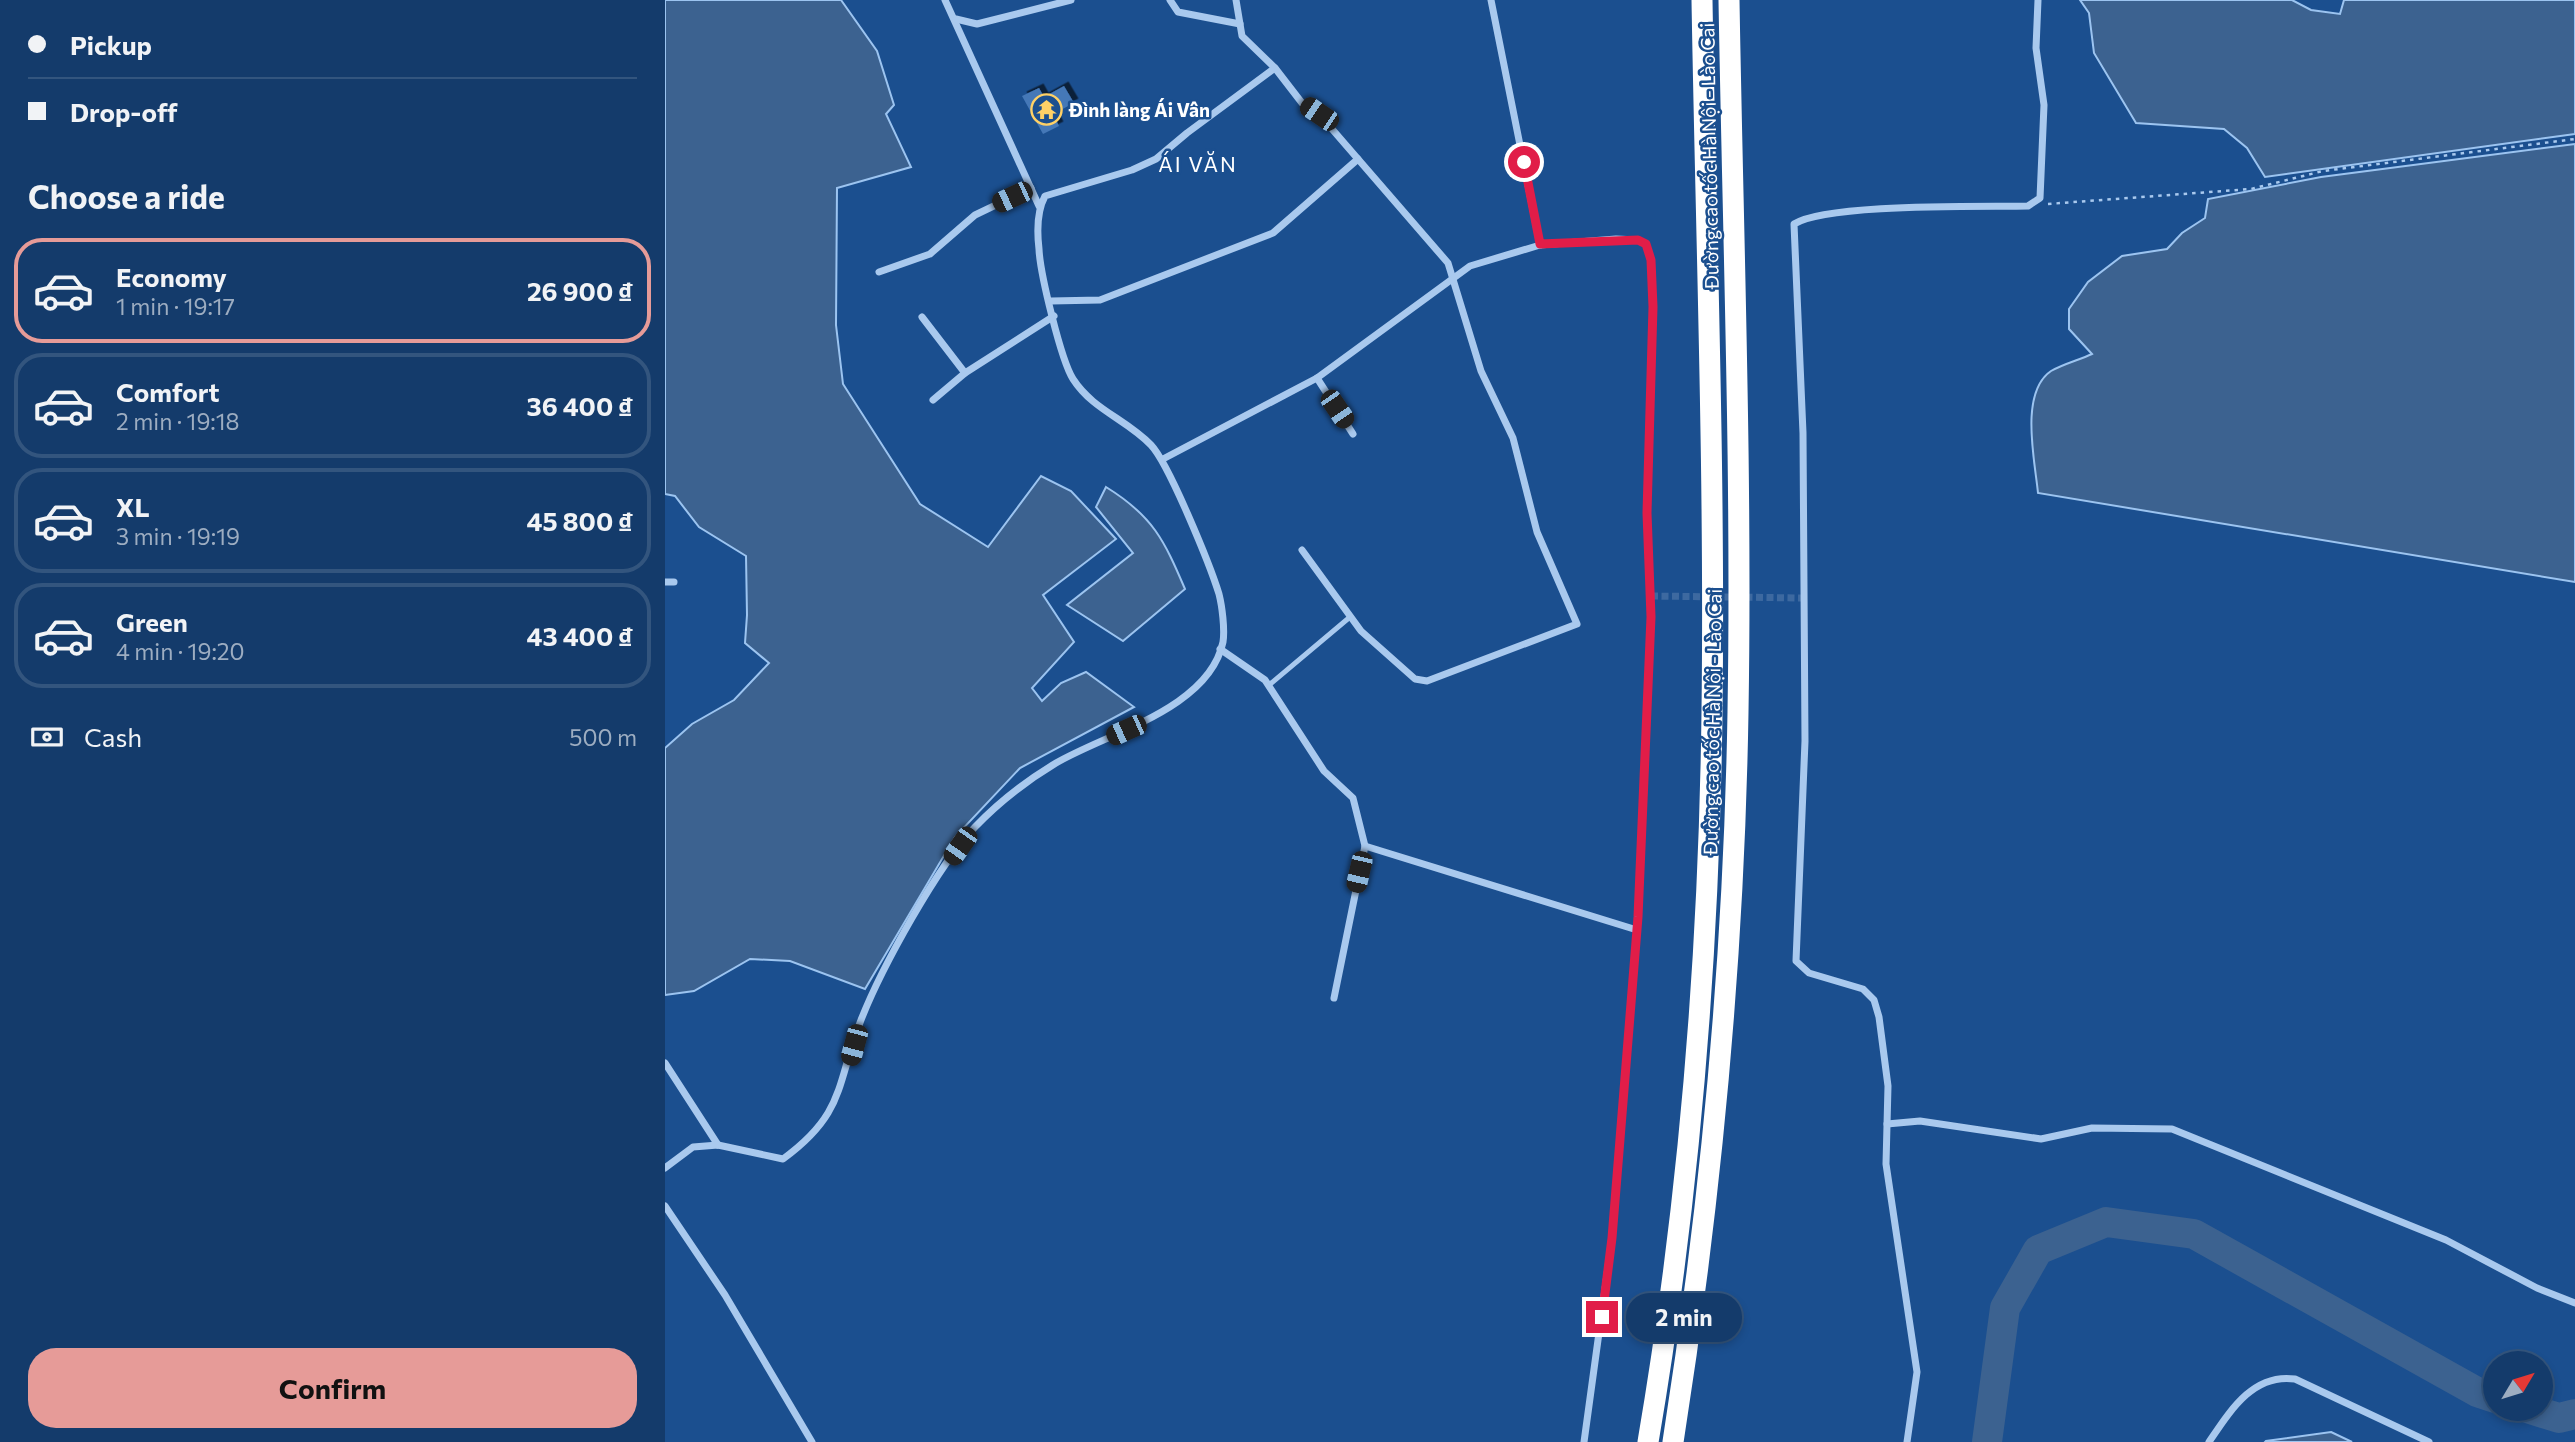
<!DOCTYPE html>
<html lang="en">
<head>
<meta charset="utf-8">
<style>
  :root { --surface:#143b6b; --page:#1d4271; --text:#f1f3f6; --muted:#9dadc1; --line:#33557e; --accent:#e69b98 }
  body { margin:0; font-family:Commissioner,sans-serif; background:var(--page); color:var(--text); height:100vh; display:flex; flex-direction:column; font-size:26px; white-space:nowrap }
  * { box-sizing:border-box; margin:0 }
  p { font-size:23px; color:var(--muted) }
  .icon { flex:none; width:38px; height:38px; fill:none; stroke:currentColor; stroke-width:2; stroke-linecap:round; stroke-linejoin:round }
  .map { position:relative; flex:1; overflow:hidden }
  .side { display:flex; flex-direction:column; background:var(--surface); width:665px }
  .side>* { flex:none }
  .hud { display:grid; align-content:center; height:154px; padding:0 28px; background:var(--surface) }
  .needle { width:46px; rotate:52deg }
  .controls { position:absolute; left:1818px; top:1351px; display:grid; gap:14px }
  .controls a { display:grid; place-items:center; width:70px; height:70px; border-radius:50%; background:var(--surface); box-shadow:0 4px 10px #0003,0 0 0 2px var(--line); font-size:35px }
  .end { position:absolute; width:32px; height:32px; margin:-16px; border:9px solid #e11d48; background:#fff; box-shadow:0 0 0 4px #fff }
  .from { border-radius:50% }
  .bubble { position:absolute; height:49px; border-radius:24px; background:var(--surface); box-shadow:0 4px 10px #0003,0 0 0 2px var(--line); font-size:23px; font-weight:700; line-height:49px; text-align:center }
  .car { position:absolute; width:21px; height:42px; margin:-21px -10px; border-radius:9px; box-shadow:0 0 5px 2px #0007; background:linear-gradient(#222 24%,#8ab4d8 0 40%,#222 0 76%,#8ab4d8 0 86%,#222 0) }
  .hud b { display:flex; align-items:center; gap:24px; height:66px; font-size:26px }
  .hud b+b { border-top:2px solid var(--line) }
  .hud i { width:18px; height:18px; background:var(--text) }
  ul { padding:0; list-style:none }
  li { display:flex; align-items:center; gap:21px; height:105px; margin:0 14px 10px; padding:0 14px; border:4px solid var(--line); border-radius:28px }
  li div { flex:1 }
  li b { display:block; font-size:26px }
  li em { font-style:normal; font-weight:700 }
  li.active { border-color:var(--accent) }
  li>.icon { width:63px; height:63px; stroke-width:1.5 }
  h2 { padding:0 28px; font-size:32px; line-height:84px }
  .pay { display:flex; align-items:center; gap:18px; height:77px; padding:0 28px; font-size:26px }
  .pay p { margin-inline-start:auto }
  .cta { display:flex; gap:14px; margin-top:auto; padding:14px 28px }
  .cta a { flex:1; height:80px; border-radius:28px; background:var(--accent); color:#111; font-size:28px; font-weight:700; line-height:80px; text-align:center }
  main { display:flex; flex:1; min-height:0 }
  .map>svg:first-child { display:block }
  .water { fill:#3c6290; stroke:#9cc4f0; stroke-width:2 }
  .lines { fill:none; stroke-linecap:round; stroke-linejoin:round }
  .river { stroke:#3c6290; stroke-width:30 }
  .building { fill:#4478b7; filter:url(#shadow) }
  .street-tunnel { stroke:#3d69a0; stroke-width:7; stroke-dasharray:7 3.5; stroke-linecap:butt }
  .path { stroke:#a9c9ee; stroke-width:2.5; stroke-dasharray:3.5 5; stroke-linecap:butt }
  .lane { stroke:#a9c9ee; stroke-width:5 }
  .street { stroke:#a9c9ee; stroke-width:7 }
  .highway { stroke:#fff; stroke-width:21 }
  .route { stroke:#e11d48; stroke-width:9 }
  .labels { text-anchor:middle; dominant-baseline:central; stroke-width:5; stroke-linejoin:round; paint-order:stroke }
  .poi-label { font-size:19px; font-weight:bold; fill:#fff; stroke:#1b4f8f; text-anchor:start }
  .street-label { font-size:19px; fill:#fff; stroke:#1b4f8f }
  .neighbourhood-label { font-size:21px; letter-spacing:2px; fill:#fff; stroke:#1b4f8f }
</style>
</head>
<body>
<main>
<section class="side">
<div class="hud">
<b><i class="from"></i>Pickup</b>
<b><i></i>Drop-off</b>
</div>
<h2>Choose a ride</h2>
<ul>
<li class="active"><svg class="icon" aria-label="car" viewBox="0 0 24 24"><path d="M5 17H2v-5l4-1 3-4h7l3 4 3 1v5h-3M9 17h6M6 11h13"/><circle cx="7" cy="17" r="2"/><circle cx="17" cy="17" r="2"/></svg><div><b>Economy</b><p>1 min · 19:17</p></div><em>26 900 ₫</em></li>
<li><svg class="icon" aria-label="car" viewBox="0 0 24 24"><path d="M5 17H2v-5l4-1 3-4h7l3 4 3 1v5h-3M9 17h6M6 11h13"/><circle cx="7" cy="17" r="2"/><circle cx="17" cy="17" r="2"/></svg><div><b>Comfort</b><p>2 min · 19:18</p></div><em>36 400 ₫</em></li>
<li><svg class="icon" aria-label="car" viewBox="0 0 24 24"><path d="M5 17H2v-5l4-1 3-4h7l3 4 3 1v5h-3M9 17h6M6 11h13"/><circle cx="7" cy="17" r="2"/><circle cx="17" cy="17" r="2"/></svg><div><b>XL</b><p>3 min · 19:19</p></div><em>45 800 ₫</em></li>
<li><svg class="icon" aria-label="car" viewBox="0 0 24 24"><path d="M5 17H2v-5l4-1 3-4h7l3 4 3 1v5h-3M9 17h6M6 11h13"/><circle cx="7" cy="17" r="2"/><circle cx="17" cy="17" r="2"/></svg><div><b>Green</b><p>4 min · 19:20</p></div><em>43 400 ₫</em></li>
</ul>
<div class="pay"><svg class="icon" aria-label="cash" viewBox="0 0 24 24"><path d="M3 7h18v10H3z"/><circle cx="12" cy="12" r="2"/></svg>Cash<p>500 m</p></div>
<div class="cta"><a>Confirm</a></div>
</section>
<div class="map">
<svg width="1910" height="1442" viewBox="0 0 1910 1442">
  <defs>
    <filter id="shadow"><feDropShadow dx="4.5" dy="-4.5" stdDeviation="0" flood-color="#0009"/></filter>
  </defs>
  <rect width="100%" height="100%" fill="#1b4f8f"/>
  <g class="water">
    <polygon points="0,0 176,0 212,51 229,105 221,114 246,167 172,188 171,325 178,384 255,504 323,547 376,476 406,491 451,539 378,595 409,642 367,688 377,701 396,683 421,672 469,707 355,768 290,837 200,989 125,961 85,959 29,991 0,995 0,748 27,724 69,700 104,663 80,643 82,615 81,556 34,527 10,496 0,494"/>
    <polygon points="1415,0 1627,0 1646,10 1675,14 1679,0 1910,0 1910,134 1600,177 1582,148 1559,129 1471,123 1429,53 1424,13"/>
    <path d="M1910,144V582L1373,493C1370,461 1354,393 1386,371C1398,364 1414,360 1427,354L1404,329V309L1423,282L1457,256L1502,249L1517,233L1540,218L1543,199L1656,177Z"/>
    <path d="M441,487C488,516 499,540 520,589L458,641L402,605L468,553L431,507Z"/>
    <polygon points="1666,1432 1687,1442 1600,1442 1601,1441"/>
  </g>
  <g class="lines">
    <g class="river">
      <polyline points="1865,1409 1894,1418 1910,1414"/>
      <polyline points="1322,1442 1340,1308 1373,1250 1441,1222 1529,1234 1812,1392 1830,1398"/>
    </g>
  </g>
  <polygon class="building" points="399,86 409,103 388,114 394,126 378,134 357,96 374,88 379,97"/>
  <g class="lines">
    <polyline class="street-tunnel" points="986,596 1139,598"/>
    <polyline class="path" points="1383,204 1586,189 1658,171 1910,139"/>
    <polyline class="lane" points="604,685 685,617"/>
    <g class="street">
      <polyline points="280,0 374,206"/>
      <polyline points="505,0 513,12 575,24"/>
      <polyline points="571,0 577,36 610,68 637,103 654,114 783,263 816,371 848,438 872,532 912,624 762,681 750,679 696,631 637,550"/>
      <polyline points="826,0 875,245"/>
      <polyline points="291,19 312,24 406,0"/>
      <polyline points="214,272 265,254 310,215 366,188"/>
      <polyline points="386,301 435,300 608,233 693,159"/>
      <polyline points="257,317 300,373"/>
      <polyline points="652,378 688,434"/>
      <polyline points="268,400 300,373 389,316"/>
      <polyline points="498,459 652,378 805,266 875,245 951,239 973,240 981,244 986,260 988,307 982,513 986,617 973,917 947,1238 919,1442"/>
      <polyline points="0,582 9,582"/>
      <polyline points="555,649 600,680 659,771 688,798 700,846 669,998"/>
      <polyline points="700,846 972,930"/>
      <polyline points="0,1063 53,1145"/>
      <polyline points="1222,1124 1255,1121 1376,1139 1427,1128 1507,1129 1781,1240 1872,1288 1910,1303"/>
      <path d="M0,1168L28,1147L53,1145L118,1159C181,1113 171,1084 196,1020C216,969 273,865 310,827C335,801 361,781 391,763C442,733 544,709 558,642C560,629 557,606 554,594C545,565 504,464 486,445C461,419 428,410 408,379C396,360 375,273 374,249C372,232 372,211 380,196L467,170L491,159L522,133L610,68"/>
      <polyline points="0,1206 60,1295 147,1442"/>
      <path d="M1242,1442L1252,1372L1221,1164L1223,1086L1214,1017L1209,1000L1198,989L1144,973L1131,961L1140,741L1138,433L1129,224C1161,203 1317,207 1363,206L1375,198L1379,105L1371,48L1373,0"/>
      <path d="M1544,1442C1565,1411 1588,1373 1630,1379L1764,1442"/>
    </g>
    <g class="highway">
      <path d="M983,1442C1024,1202 1044,955 1047,712C1050,474 1041,237 1037,0"/>
      <path d="M1008,1442C1046,1201 1069,956 1073,712C1077,475 1068,237 1064,0"/>
    </g>
  </g>
  <g class="lines">
    <polyline class="route" points="859,162 875,244 973,240 981,244 986,260 988,307 982,513 986,617 973,917 947,1238 937,1317"/>
  </g>
  <defs>
    <symbol id="temple-ring" viewBox="-11 -11 22 22"><circle r="9.5" fill="#1b4f8f" stroke="#ffd166" stroke-width="1.5"/><path d="M0-6L5-2H3V0L6.5 2.5H4V6H1.5V3h-3V6H-4V2.5H-6.5L-3 0V-2H-5Z" fill="#ffd166"/></symbol>
  </defs>
  <g fill-rule="evenodd">
    <use href="#temple-ring" x="364" y="92" width="35" height="35"/>
  </g>
  <g class="labels">
    <g class="poi-label">
      <text x="404" y="109">Đình làng Ái Vân</text>
    </g>
    <g class="street-label">
      <text transform="translate(1044 156) rotate(-91)">Đường cao tốc Hà Nội - Lào Cai</text>
      <text transform="translate(1047 722) rotate(-89)">Đường cao tốc Hà Nội - Lào Cai</text>
    </g>
    <g class="neighbourhood-label">
      <text x="533" y="163">ÁI VĂN</text>
    </g>
  </g>
</svg>
<div class="controls">
<a><svg class="needle" viewBox="-14 -14 28 28"><path d="M0-13l5 13h-10z" fill="#e53935"/><path d="M0 13l5-13h-10z" fill="#9dadc1"/></svg></a>
</div>
<i class="end from" style="left:859px;top:162px"></i>
<i class="end" style="left:937px;top:1317px"></i>
<div class="bubble" style="left:961px;top:1293px;width:116px">2 min</div>
<i class="car" style="left:654px;top:114px;rotate:304deg"></i>
<i class="car" style="left:347px;top:197px;rotate:245deg"></i>
<i class="car" style="left:672px;top:409px;rotate:146deg"></i>
<i class="car" style="left:461px;top:730px;rotate:246deg"></i>
<i class="car" style="left:295px;top:846px;rotate:215deg"></i>
<i class="car" style="left:694px;top:872px;rotate:193deg"></i>
<i class="car" style="left:189px;top:1045px;rotate:195deg"></i>
</div>
</main>
</body>
</html>
